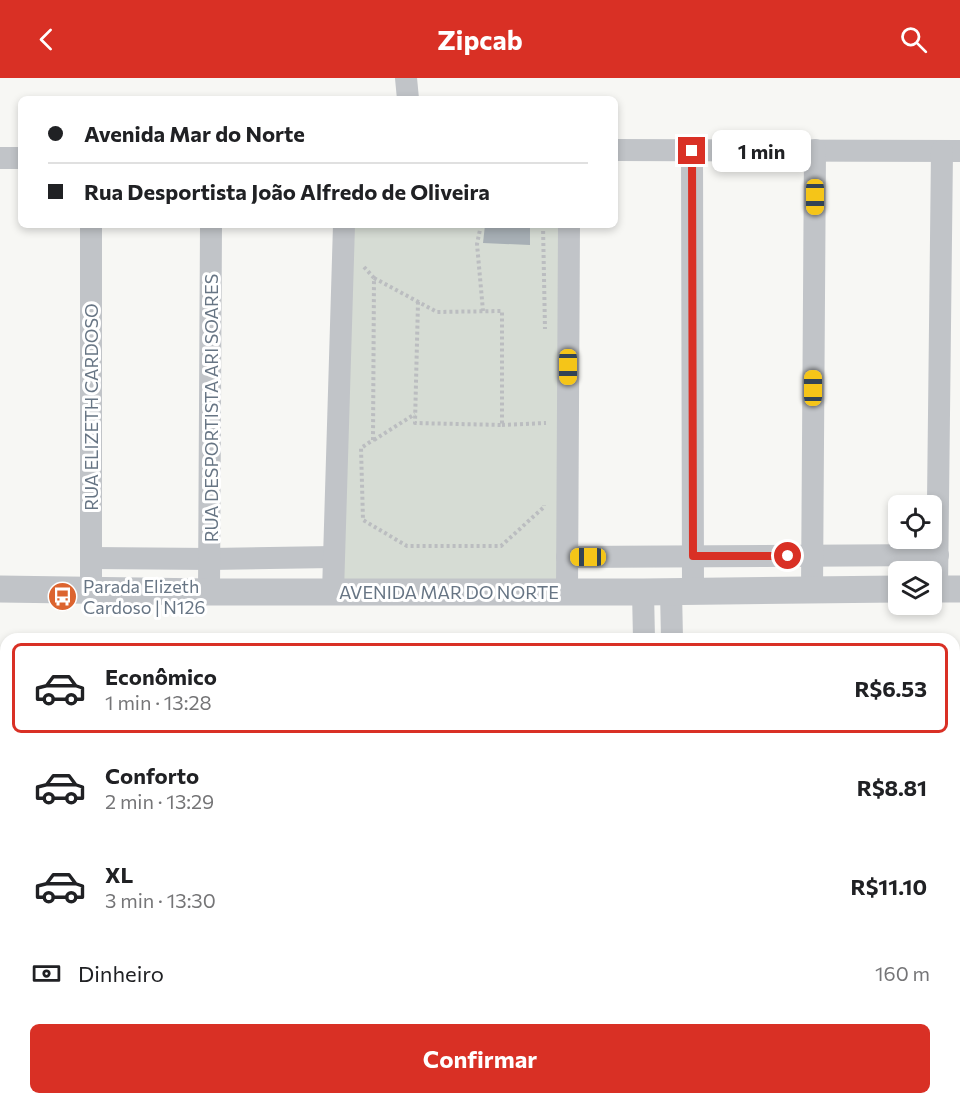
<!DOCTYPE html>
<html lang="pt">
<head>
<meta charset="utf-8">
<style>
  :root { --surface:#fff; --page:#f2f2f2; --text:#202124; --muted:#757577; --line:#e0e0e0; --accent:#d93025 }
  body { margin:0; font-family:Commissioner,sans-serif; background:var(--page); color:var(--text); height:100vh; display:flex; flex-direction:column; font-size:22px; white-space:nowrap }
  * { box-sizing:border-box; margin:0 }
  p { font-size:20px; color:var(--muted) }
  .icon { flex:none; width:33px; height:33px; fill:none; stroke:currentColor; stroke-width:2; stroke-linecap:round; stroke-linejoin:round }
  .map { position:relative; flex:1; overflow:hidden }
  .details { position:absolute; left:0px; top:555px; width:960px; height:472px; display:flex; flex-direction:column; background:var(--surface); border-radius:18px 18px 0 0; box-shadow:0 3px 9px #0003 }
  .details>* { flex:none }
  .guide { position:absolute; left:18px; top:18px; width:600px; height:132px; border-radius:9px; box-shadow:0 3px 9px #0003; display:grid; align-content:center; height:132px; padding:0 30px; background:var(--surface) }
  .fabs { position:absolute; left:888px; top:417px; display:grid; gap:12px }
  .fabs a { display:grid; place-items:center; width:54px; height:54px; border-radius:9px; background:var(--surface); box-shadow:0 3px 9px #0003; font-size:30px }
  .end { position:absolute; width:27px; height:27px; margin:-14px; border:8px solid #d93025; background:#fff; box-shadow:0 0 0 3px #fff }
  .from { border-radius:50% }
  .bubble { position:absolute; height:42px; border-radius:9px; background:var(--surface); box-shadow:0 3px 9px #0003; font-size:20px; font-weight:700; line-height:42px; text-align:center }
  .car { position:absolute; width:18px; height:36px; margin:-18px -9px; border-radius:8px; box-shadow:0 0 4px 2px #0007; background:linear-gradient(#f5c518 24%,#345 0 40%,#f5c518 0 76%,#345 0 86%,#f5c518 0) }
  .guide b { display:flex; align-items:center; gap:21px; height:57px; font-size:22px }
  .guide b+b { border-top:2px solid var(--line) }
  .guide i { width:15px; height:15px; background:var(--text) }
  ul { padding:10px 0 0; list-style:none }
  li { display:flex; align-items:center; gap:18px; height:90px; margin:0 12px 9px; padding:0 18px; border:3px solid transparent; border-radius:9px }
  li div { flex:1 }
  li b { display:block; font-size:22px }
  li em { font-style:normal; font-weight:700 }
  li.on { border-color:var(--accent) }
  li>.icon { width:54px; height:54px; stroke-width:1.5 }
  .pay { display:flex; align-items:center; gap:15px; height:66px; padding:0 30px; font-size:22px }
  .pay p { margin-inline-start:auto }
  .button { display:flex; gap:12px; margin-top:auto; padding:12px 30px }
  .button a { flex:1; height:69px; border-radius:9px; background:var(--accent); color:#fff; font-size:24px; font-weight:700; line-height:69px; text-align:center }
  header { display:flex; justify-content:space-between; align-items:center; height:78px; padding:0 30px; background:var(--accent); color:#fff; font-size:27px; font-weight:700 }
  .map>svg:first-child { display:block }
  .green { fill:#d6dcd4 }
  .building { fill:#a7afb5 }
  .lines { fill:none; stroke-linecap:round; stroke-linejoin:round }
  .path { stroke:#bbbdc0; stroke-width:4; stroke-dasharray:3 3; stroke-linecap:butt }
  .minor { stroke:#c1c4c8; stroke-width:22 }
  .tertiary { stroke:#c1c4c8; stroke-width:27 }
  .route { stroke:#d93025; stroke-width:8 }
  .labels { text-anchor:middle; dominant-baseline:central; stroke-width:6; stroke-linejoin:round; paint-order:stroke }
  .street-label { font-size:18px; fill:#677584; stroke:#fff }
  .poi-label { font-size:18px; fill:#677584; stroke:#fff; text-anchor:start }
</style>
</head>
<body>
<header><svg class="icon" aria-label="back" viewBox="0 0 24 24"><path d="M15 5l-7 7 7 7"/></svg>Zipcab<svg class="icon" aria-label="search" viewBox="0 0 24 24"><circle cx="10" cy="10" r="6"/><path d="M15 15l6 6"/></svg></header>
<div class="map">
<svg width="960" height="1027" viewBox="0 0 960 1027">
  <rect width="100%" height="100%" fill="#f7f7f4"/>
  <g class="green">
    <polygon points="344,147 567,147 557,514 332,507"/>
    <rect x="382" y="1022" width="250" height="5"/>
  </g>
  <g class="building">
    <polygon points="485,147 530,147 530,167 483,165"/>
    <rect x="264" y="1022" width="118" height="5"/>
  </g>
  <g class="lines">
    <g class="path">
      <polyline points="481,147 477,166 483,233"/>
      <polyline points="543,147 545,251"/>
      <polyline points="364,189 374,200 373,362 361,370 363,442 407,468 501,468 544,429 544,427"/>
      <polyline points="374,200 437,234 502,233 502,347 415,345 418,224"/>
      <polyline points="502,347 546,345"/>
      <polyline points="374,362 415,336"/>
      <polyline points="398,1022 398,1027"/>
      <polyline points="444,1022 445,1027"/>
      <polyline points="520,1022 521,1027"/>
    </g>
    <g class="minor">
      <polyline points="406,0 408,21"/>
      <polyline points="615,72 960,73"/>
      <polyline points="692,73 693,513"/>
      <polyline points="0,80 21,80"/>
      <polyline points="567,479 938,477"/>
      <polyline points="92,480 211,481 333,479"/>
      <polyline points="91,511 91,147"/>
      <polyline points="937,511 942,73"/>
      <polyline points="812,512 815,72"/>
      <polyline points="671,513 672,561"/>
      <polyline points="209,514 211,147"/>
      <polyline points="333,514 344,147"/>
      <polyline points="567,514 569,147"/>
      <polyline points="643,514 644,561"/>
      <polyline points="954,641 960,641"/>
      <polyline points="0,644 6,644"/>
      <polyline points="954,763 960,763"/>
      <polyline points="0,770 6,770"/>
      <polyline points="954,892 960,892"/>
      <polyline points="0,899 6,899"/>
      <polyline points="954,1018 960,1018"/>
      <polyline points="645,1027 645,1022"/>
      <polyline points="671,1027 671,1022"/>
    </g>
    <g class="tertiary">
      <polyline points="0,511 209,514 643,514 898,511"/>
      <polyline points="932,511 960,511"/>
    </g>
  </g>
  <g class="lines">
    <polyline class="route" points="692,73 693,478 788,478"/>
  </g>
  <defs>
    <symbol id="bus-disc" viewBox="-11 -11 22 22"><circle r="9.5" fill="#dc642f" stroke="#fff"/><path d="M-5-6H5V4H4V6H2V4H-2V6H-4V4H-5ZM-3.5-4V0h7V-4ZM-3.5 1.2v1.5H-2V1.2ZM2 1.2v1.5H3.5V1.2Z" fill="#fff"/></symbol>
  </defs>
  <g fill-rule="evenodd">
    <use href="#bus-disc" x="46" y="502" width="33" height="33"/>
  </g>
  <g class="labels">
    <g class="street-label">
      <text transform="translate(91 329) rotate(-90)">RUA ELIZETH CARDOSO</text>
      <text transform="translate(211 330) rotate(-90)">RUA DESPORTISTA ARI SOARES</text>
      <text x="449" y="514">AVENIDA MAR DO NORTE</text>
    </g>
    <g class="poi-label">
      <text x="83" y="508">Parada Elizeth<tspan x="83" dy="21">Cardoso | N126</tspan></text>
    </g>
  </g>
</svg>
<div class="fabs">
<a><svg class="icon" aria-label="locate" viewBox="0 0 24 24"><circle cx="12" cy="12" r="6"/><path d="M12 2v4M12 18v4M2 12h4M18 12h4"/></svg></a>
<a><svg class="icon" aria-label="layers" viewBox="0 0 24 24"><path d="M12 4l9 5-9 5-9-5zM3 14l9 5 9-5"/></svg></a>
</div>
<i class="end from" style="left:788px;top:478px"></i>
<i class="end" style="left:692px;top:73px"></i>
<div class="bubble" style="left:712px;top:52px;width:99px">1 min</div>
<i class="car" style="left:815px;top:119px;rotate:180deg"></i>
<i class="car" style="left:568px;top:289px;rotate:180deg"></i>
<i class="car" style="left:813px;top:310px;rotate:0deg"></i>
<i class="car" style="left:588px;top:479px;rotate:270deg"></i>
<div class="guide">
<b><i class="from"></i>Avenida Mar do Norte</b>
<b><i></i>Rua Desportista João Alfredo de Oliveira</b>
</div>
<section class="details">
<ul>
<li class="on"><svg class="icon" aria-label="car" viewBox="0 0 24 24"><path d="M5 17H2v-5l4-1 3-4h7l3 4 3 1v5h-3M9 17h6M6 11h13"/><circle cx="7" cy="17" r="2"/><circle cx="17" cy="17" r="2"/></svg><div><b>Econômico</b><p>1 min · 13:28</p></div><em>R$6.53</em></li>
<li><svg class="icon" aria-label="car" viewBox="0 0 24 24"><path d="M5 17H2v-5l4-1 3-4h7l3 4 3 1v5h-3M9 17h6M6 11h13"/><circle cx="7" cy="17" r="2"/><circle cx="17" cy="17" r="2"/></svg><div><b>Conforto</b><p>2 min · 13:29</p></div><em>R$8.81</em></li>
<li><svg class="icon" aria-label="car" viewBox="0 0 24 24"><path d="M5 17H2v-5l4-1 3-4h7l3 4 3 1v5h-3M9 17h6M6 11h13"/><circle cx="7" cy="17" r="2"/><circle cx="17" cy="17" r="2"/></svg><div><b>XL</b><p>3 min · 13:30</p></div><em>R$11.10</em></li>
</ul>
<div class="pay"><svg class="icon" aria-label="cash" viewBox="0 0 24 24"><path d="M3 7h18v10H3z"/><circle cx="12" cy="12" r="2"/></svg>Dinheiro<p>160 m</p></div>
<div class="button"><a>Confirmar</a></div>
</section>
</div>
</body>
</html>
